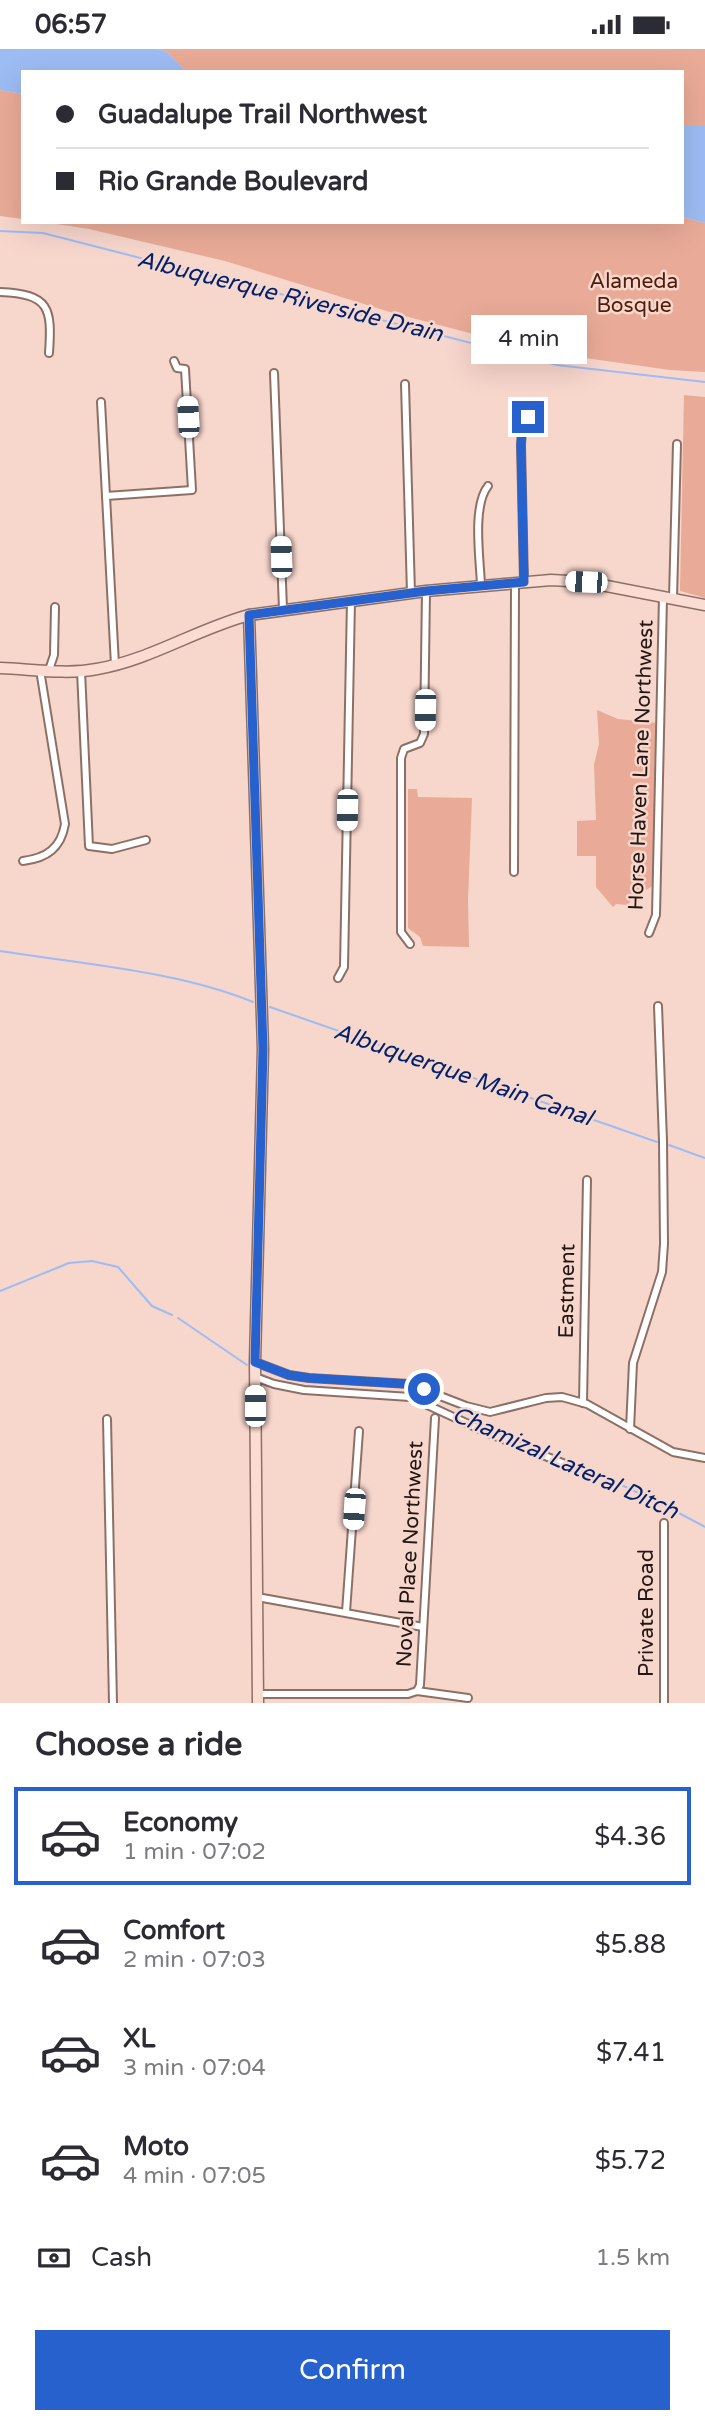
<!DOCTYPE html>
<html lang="en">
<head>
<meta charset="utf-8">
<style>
  :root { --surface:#fff; --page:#f7f7f7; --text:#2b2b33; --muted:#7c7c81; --line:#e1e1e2; --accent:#2661ce }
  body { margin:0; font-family:"Varela Round",sans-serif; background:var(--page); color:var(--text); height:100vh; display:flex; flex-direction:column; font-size:26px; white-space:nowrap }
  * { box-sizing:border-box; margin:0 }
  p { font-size:23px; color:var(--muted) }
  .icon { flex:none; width:38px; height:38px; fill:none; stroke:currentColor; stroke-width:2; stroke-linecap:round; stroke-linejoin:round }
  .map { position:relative; height:1654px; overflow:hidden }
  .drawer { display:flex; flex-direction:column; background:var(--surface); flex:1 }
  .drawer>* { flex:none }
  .banner { position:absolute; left:21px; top:21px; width:663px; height:154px; border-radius:0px; box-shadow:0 7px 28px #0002; display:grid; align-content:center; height:154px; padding:0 35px; background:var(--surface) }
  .end { position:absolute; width:32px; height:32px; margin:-16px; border:9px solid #2661ce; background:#fff; box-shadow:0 0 0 4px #fff }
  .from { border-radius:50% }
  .bubble { position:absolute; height:49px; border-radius:0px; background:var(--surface); box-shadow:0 7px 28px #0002; font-size:23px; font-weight:600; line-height:49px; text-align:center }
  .car { position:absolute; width:21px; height:42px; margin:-21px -10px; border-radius:9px; box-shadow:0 0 5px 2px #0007; background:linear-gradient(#fff 24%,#345 0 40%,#fff 0 76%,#345 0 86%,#fff 0) }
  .banner b { display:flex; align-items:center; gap:24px; height:66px; font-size:26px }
  .banner b+b { border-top:2px solid var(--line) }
  .banner i { width:18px; height:18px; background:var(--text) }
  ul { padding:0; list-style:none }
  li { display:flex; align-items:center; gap:21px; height:98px; margin:0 14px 10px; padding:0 21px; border:4px solid transparent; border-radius:0px }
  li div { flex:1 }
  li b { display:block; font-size:26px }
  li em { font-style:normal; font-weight:600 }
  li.on { border-color:var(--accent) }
  li>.icon { width:63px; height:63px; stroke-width:1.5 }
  h2 { padding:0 35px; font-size:32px; line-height:84px }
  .pay { display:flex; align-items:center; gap:18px; height:77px; padding:0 35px; font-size:26px }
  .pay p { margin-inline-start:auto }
  .cta { display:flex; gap:14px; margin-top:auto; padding:14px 35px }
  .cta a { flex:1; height:80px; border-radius:0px; background:var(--accent); color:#fff; font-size:28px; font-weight:600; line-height:80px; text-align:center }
  .status { display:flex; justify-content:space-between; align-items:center; height:49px; padding:0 35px; background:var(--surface); direction:ltr }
  .status svg { height:19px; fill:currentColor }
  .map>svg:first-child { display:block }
  .green { fill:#e9ab97 }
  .water { fill:#9dbcf3 }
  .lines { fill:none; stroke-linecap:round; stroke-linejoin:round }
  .stream { stroke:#9dbcf3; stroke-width:2 }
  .street-casing { stroke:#8c7066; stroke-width:10 }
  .secondary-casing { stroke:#8c7066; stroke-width:13 }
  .street { stroke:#fff; stroke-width:6 }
  .secondary { stroke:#fbdcd2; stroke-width:10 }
  .route { stroke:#2661ce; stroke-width:9 }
  .labels { text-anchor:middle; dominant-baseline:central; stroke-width:5; stroke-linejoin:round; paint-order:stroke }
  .park-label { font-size:21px; fill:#501d0c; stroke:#f7d6cc }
  .street-label { font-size:21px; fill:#221714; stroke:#f7d6cc }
  .water-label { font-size:23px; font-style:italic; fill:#00226d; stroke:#f7d6cc }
</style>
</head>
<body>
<div class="status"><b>06:57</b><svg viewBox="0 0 49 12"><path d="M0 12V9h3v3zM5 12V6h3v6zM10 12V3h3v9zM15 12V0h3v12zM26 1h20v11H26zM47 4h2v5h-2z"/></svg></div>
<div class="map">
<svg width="705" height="1654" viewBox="0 0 705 1654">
  <rect width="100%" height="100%" fill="#f7d6cc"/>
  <g class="green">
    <polygon points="157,0 705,0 705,76 683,76 682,23 186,23 167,3"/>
    <polygon points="0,41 23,45 23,170 0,167"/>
    <polygon points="683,168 705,174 705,323 670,321 543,303 393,264 225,212 89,180 43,173 682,173"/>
    <polygon points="684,346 705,348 705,549 680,542"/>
    <polygon points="597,661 618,670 658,674 654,717 658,719 654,836 633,849 628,856 616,855 613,858 596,838 596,807 577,807 577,772 596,771 594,716 599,695"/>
    <polygon points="408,740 417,740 418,748 472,749 468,851 469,898 423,897 420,888 408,879"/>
  </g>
  <g class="water">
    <polygon points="0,0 157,0 167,3 186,23 23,23 23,45 0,41"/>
    <polygon points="682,76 705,76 705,174 683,168"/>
  </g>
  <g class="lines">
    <g class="stream">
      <polyline points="0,182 43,184 557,316 705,333"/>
      <path d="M0,902C82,915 177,922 253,953"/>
      <polyline points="270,958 657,1093"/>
      <polyline points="669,1096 705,1109"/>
      <polyline points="0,1242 69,1214 92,1212 118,1218 152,1257 172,1266"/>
      <polyline points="178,1269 247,1316"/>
      <polyline points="260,1325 276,1332"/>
      <polyline points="295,1336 373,1343"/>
      <polyline points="379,1343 417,1346 446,1361"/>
      <path d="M480,1377C556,1407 633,1438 705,1478"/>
    </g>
    <defs>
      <g id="street">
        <path d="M0,243C50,245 52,259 49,304"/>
        <polyline points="274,324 283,560"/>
        <polyline points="405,335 411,544"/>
        <polyline points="101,353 115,616"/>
        <polyline points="106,447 192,441 185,320 177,319 174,312"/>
        <polyline points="524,533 521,396 522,381 528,368"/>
        <path d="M481,536C480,510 472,457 488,437"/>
        <polyline points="673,549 677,395"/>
        <polyline points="49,621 54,606 55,558"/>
        <polyline points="81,622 89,797 112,800 146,791"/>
        <path d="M23,812C47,809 61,799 65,775L40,621"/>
        <polyline points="514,823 515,534"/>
        <polyline points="649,884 656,866 663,548"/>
        <polyline points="410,895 401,883 401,709 404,700 420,694 424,685 426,542"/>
        <polyline points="338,929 344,918 351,551"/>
        <polyline points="255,1313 289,1326 309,1329 409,1335 466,1357 490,1363 546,1349 562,1348 587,1355 673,1403 705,1409"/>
        <polyline points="255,1328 274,1335 304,1341 410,1348 488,1384 565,1415"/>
        <polyline points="583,1354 587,1131"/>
        <polyline points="107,1370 113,1654"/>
        <polyline points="630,1380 633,1314 662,1223 664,1195 663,1092 658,957"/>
        <polyline points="664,1474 664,1654"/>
        <polyline points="257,1548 423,1578"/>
        <polyline points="346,1563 359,1382"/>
        <polyline points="417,1642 420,1636 435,1369"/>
        <polyline points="258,1645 408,1645 417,1642 468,1649"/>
      </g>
      <g id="secondary">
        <polyline points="249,566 263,1000 255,1313 258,1654"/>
        <path d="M0,619C31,620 66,626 97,620C150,611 197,580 249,566L426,542L551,531L586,533L705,556"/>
      </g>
    </defs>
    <use href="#street" class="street-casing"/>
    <use href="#secondary" class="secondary-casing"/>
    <use href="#street" class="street"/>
    <use href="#secondary" class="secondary"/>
  </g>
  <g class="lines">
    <polyline class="route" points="424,1340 409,1335 309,1329 289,1326 255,1313 263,1000 249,566 426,542 524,533 521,396 522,381 528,368"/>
  </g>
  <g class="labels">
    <g class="park-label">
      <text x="634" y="232">Alameda<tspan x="634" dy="24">Bosque</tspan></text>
    </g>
    <g class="street-label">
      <text transform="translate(641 716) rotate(-88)">Horse Haven Lane Northwest</text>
      <text transform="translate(567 1242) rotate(-89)">Eastment</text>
      <text transform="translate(410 1505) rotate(-87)">Noval Place Northwest</text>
      <text transform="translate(646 1564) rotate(-90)">Private Road</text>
    </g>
    <g class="water-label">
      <text transform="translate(290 248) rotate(14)">Albuquerque Riverside Drain</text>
      <text transform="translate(463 1026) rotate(19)">Albuquerque Main Canal</text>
      <text transform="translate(565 1414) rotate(24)">Chamizal Lateral Ditch</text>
    </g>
  </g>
</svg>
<i class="end from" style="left:424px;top:1340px"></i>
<i class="end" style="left:528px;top:368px"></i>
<div class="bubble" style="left:471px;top:266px;width:116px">4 min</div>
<i class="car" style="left:188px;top:368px;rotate:357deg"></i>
<i class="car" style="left:281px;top:508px;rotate:358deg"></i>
<i class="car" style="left:586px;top:533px;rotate:272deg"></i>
<i class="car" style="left:425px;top:661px;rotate:181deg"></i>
<i class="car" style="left:347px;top:761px;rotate:181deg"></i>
<i class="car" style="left:255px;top:1357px;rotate:0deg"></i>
<i class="car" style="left:354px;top:1460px;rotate:184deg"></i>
<div class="banner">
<b><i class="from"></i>Guadalupe Trail Northwest</b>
<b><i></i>Rio Grande Boulevard</b>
</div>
</div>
<section class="drawer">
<h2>Choose a ride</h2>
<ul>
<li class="on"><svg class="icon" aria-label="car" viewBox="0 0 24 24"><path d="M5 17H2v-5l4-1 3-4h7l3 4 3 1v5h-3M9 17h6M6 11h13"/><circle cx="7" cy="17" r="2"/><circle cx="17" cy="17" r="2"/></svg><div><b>Economy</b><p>1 min · 07:02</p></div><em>$4.36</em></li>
<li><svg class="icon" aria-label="car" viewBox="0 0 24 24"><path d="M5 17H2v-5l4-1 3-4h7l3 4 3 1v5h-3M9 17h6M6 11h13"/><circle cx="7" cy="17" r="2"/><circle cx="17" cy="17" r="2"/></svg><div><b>Comfort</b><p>2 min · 07:03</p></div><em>$5.88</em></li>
<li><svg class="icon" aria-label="car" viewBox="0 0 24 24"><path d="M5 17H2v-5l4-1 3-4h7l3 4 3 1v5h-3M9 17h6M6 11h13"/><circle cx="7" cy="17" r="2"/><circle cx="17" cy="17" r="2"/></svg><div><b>XL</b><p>3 min · 07:04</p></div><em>$7.41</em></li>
<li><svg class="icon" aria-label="car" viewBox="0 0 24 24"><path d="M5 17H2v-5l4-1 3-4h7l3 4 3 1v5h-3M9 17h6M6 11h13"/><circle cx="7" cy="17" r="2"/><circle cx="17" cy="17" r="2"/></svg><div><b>Moto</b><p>4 min · 07:05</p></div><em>$5.72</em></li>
</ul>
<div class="pay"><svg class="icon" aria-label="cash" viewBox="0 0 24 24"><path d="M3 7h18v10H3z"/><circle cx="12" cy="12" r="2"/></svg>Cash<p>1.5 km</p></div>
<div class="cta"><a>Confirm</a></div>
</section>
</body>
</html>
